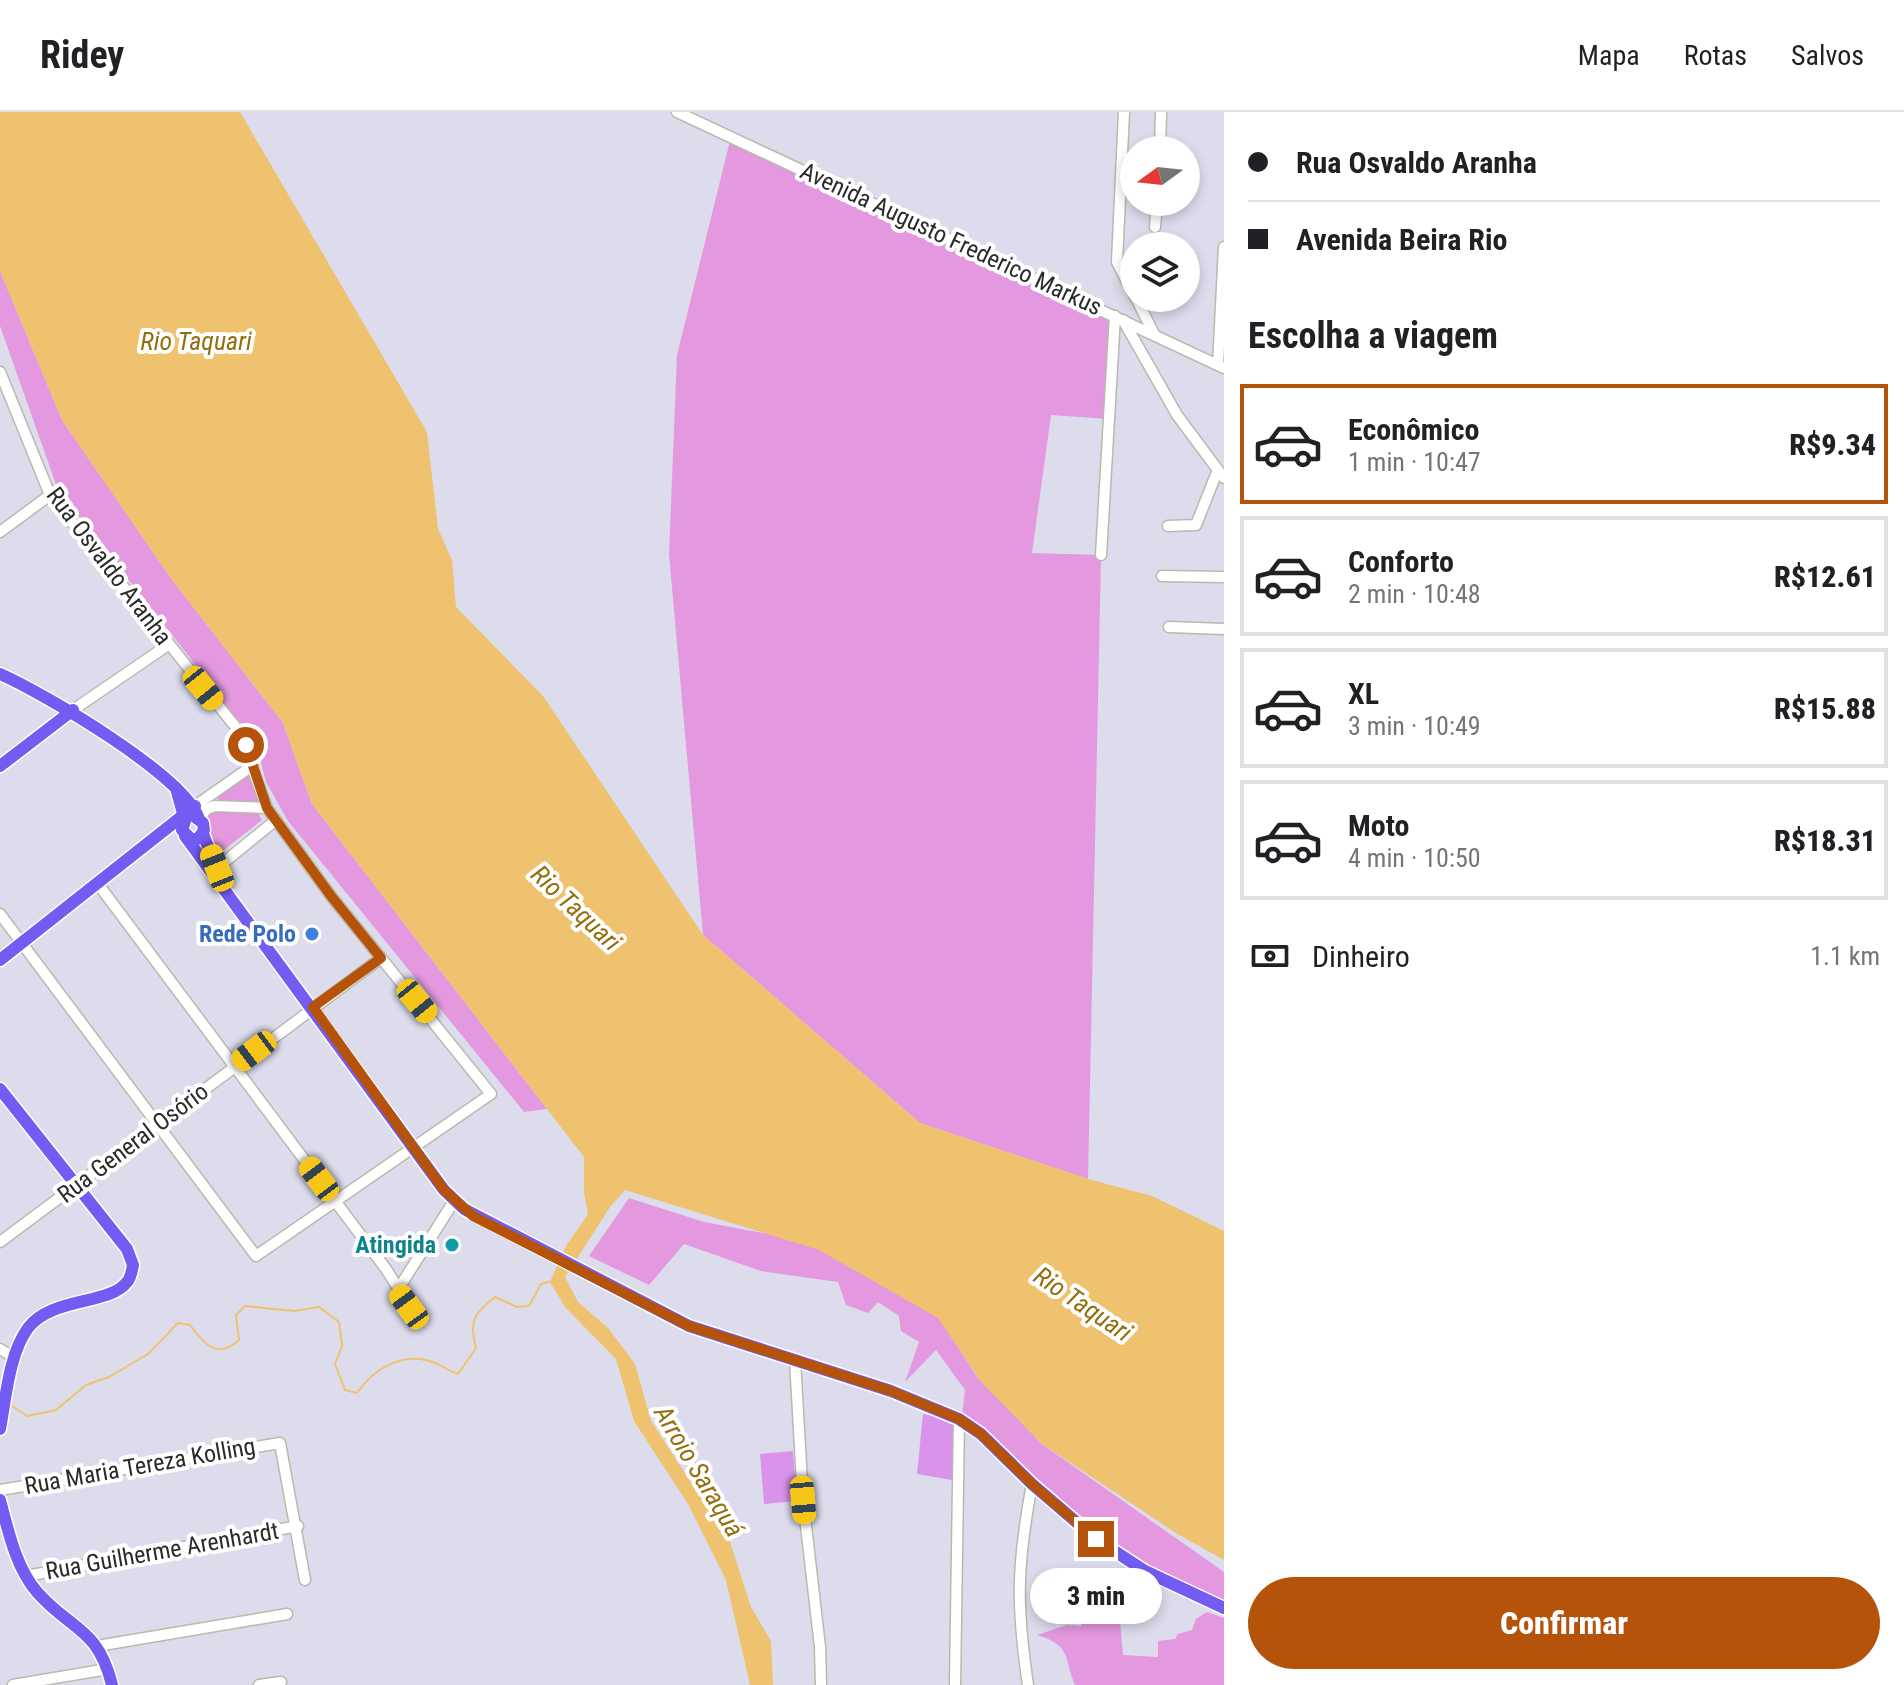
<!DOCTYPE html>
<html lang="pt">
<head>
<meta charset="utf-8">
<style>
  :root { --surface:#fff; --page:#f2f2f2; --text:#202124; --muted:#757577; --line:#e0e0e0; --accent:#b45309 }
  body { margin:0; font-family:"Roboto Condensed",sans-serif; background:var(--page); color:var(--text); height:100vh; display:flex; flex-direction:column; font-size:30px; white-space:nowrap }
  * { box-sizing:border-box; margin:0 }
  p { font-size:26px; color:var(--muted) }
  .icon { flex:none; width:44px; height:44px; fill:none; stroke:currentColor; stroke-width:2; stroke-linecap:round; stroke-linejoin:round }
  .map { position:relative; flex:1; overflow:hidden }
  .details { display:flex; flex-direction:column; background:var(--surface); width:680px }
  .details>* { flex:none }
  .banner { display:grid; align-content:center; height:176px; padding:0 24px; background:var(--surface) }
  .needle { width:52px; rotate:255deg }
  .tools { position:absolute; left:1120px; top:24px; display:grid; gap:16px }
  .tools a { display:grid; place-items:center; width:80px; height:80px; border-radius:50%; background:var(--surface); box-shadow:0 4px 12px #0003; font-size:40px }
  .end { position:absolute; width:36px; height:36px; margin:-18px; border:10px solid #b45309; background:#fff; box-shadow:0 0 0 4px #fff }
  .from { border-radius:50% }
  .bubble { position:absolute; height:56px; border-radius:28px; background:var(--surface); box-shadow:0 4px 12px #0003; font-size:26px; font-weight:800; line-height:56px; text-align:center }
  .car { position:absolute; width:24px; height:48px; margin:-24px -12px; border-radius:10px; box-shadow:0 0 6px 2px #0007; background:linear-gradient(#f5c518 24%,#345 0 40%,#f5c518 0 76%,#345 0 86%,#f5c518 0) }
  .banner b { display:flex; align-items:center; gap:28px; height:76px; font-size:30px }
  .banner b+b { border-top:2px solid var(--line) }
  .banner i { width:20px; height:20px; background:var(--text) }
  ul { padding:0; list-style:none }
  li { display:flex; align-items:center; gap:24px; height:120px; margin:0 16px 12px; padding:0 8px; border:4px solid var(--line); border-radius:0px }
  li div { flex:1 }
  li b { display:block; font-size:30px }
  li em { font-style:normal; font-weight:800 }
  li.current { border-color:var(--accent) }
  li>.icon { width:72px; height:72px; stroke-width:1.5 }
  h2 { padding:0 24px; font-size:36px; line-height:96px }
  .pay { display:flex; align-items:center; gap:20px; height:88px; padding:0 24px; font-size:30px }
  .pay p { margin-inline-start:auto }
  .button { display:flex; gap:16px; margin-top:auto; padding:16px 24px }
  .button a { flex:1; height:92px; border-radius:48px; background:var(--accent); color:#fff; font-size:32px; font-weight:800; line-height:92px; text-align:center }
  header { display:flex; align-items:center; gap:48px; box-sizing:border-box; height:112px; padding:0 40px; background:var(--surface); border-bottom:2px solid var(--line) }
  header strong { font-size:38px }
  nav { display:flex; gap:44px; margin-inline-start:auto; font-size:28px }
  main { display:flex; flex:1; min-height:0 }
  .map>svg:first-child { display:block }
  .green { fill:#e398df }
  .pitch { fill:#da93ea }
  .water { fill:#eec26e }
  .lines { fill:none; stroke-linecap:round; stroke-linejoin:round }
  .stream { stroke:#eec26e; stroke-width:2 }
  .minor-casing { stroke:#b7baac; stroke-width:13 }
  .major-casing { stroke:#fff; stroke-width:15 }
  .minor { stroke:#fff; stroke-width:10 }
  .major { stroke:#735cf1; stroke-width:12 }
  .route { stroke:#b45309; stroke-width:10 }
  .shop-dot { fill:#3f7fe0; stroke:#fff; stroke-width:3 }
  .culture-dot { fill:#0f9aa8; stroke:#fff; stroke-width:3 }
  .labels { text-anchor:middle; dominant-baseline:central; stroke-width:8; stroke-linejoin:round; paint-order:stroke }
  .street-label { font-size:24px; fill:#2a2a2a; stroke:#fff }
  .shop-label { font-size:24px; font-weight:bold; fill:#366cbe; stroke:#fff; text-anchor:end }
  .culture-label { font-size:24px; font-weight:bold; fill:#0d838f; stroke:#fff; text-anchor:end }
  .water-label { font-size:26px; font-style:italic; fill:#93700d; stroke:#fff }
</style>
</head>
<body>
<header>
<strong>Ridey</strong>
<nav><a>Mapa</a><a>Rotas</a><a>Salvos</a></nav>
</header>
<main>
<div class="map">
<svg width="1224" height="1573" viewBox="0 0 1224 1573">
  <rect width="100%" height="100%" fill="#dcdcec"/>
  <g class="green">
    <polygon points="731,25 1115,204 1109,307 1051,303 1032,441 1101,443 1088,1067 920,1011 703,823 669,442 677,243"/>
    <polygon points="0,159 62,308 170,465 283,611 312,692 547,997 524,1000 288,709 266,670 256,630 236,605 233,606 191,547 58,378 0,214"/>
    <polygon points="250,658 262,692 219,689 217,684"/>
    <polygon points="211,697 258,700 262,708 216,744 203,703"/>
    <polygon points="629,1086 704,1110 827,1133 939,1206 978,1266 1042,1332 1224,1460 1224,1494 1146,1457 1034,1372 962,1304 965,1278 936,1238 905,1270 919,1230 901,1219 899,1204 878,1190 868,1201 846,1193 838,1170 761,1159 684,1132 649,1173 589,1144"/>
    <path d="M1113,1459H1127L1128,1488L1120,1509L1123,1543L1158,1545V1529L1175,1527L1178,1522L1192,1518L1196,1507L1207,1500L1224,1506V1573H1075C1063,1544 1072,1534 1037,1523L1067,1513L1081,1514L1088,1493L1050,1491L1047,1482L1074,1471L1101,1480Z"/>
  </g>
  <g class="pitch">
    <polygon points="923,1302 957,1309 952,1368 917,1362"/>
    <polygon points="793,1339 797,1389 764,1392 760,1342"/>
  </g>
  <polygon class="water" points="0,0 240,0 427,320 438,417 452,448 456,495 543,584 703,823 920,1011 1088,1067 1152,1084 1224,1119 1224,1448 1176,1421 1042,1332 982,1271 938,1206 819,1138 625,1078 610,1095 565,1165 578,1190 608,1216 635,1252 651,1309 730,1430 751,1495 771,1529 773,1573 750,1573 726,1468 688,1392 634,1309 616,1247 565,1195 550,1170 566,1134 588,1102 584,1081 584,1045 312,692 283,611 170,465 62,308 0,159"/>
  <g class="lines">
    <path class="stream" d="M11,1293L27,1304L56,1298L86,1273L109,1265L148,1242L178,1211L190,1213C204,1232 217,1248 239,1228L236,1203L245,1194L294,1199L319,1195L339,1210L342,1234L335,1252L345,1278L357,1281C373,1257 404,1238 435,1251C443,1254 449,1259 458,1262L476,1236C469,1209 473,1202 495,1185L517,1195L529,1194L541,1172L552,1169"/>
    <defs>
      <g id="minor">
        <polyline points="677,0 1224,256"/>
        <polyline points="1124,0 1117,150 1134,183"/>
        <polyline points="1160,38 1161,0"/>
        <polyline points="1155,115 1157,90"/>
        <polyline points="1136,186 1154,222"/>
        <polyline points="1123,208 1177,303 1224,366"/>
        <polyline points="1218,253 1224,135"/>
        <polyline points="0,260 50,383 238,618 267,696 331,784 491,982 256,1144 0,802"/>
        <polyline points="1168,414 1196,413 1217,360"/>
        <polyline points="0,420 50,383"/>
        <polyline points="1101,443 1115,204"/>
        <polyline points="1162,464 1224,465"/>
        <polyline points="1169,515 1224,517"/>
        <polyline points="73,598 168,533"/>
        <polyline points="195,694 252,654"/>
        <polyline points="201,708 205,698 214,694 267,696"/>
        <polyline points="217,756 276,708"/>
        <polyline points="98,772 386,1157 419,1209"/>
        <polyline points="0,1130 381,846"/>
        <polyline points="399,1176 454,1089"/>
        <polyline points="0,1237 15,1246"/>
        <polyline points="795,1248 803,1388 820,1535 821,1573"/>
        <polyline points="0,1378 280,1331 305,1468"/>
        <polyline points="26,1464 298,1414"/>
        <polyline points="97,1534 287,1502"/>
        <polyline points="13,1573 108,1557"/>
        <polyline points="259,1573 281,1570"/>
        <polyline points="955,1573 959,1307"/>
        <path d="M1028,1573C1016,1493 1017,1452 1032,1372"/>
      </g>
      <g id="major">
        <path d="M0,562C45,582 185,664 199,707"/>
        <polyline points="0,654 73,598"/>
        <polyline points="176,676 185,709 182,718 191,727 198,727 204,718 203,711 195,705"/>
        <polyline points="203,722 221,768"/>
        <polyline points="185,724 444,1078 464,1097 689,1214 891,1279 959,1307 981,1322 1032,1372 1096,1427 1145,1459 1224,1496"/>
        <polyline points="0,848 195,694"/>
        <path d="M0,977L127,1137L133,1153C132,1158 131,1166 127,1170C110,1193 51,1185 28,1216C9,1242 6,1285 0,1317"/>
        <path d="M0,1388C8,1418 16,1456 37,1480C70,1518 98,1515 112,1573"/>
      </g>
    </defs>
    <use href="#minor" class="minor-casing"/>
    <use href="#major" class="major-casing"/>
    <use href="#minor" class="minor"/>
    <use href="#major" class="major"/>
  </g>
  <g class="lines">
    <polyline class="route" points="246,633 267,696 331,784 381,846 313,895 444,1078 473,1104 689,1214 891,1279 959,1307 981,1322 1032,1372 1096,1427"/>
  </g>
  <circle class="shop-dot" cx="312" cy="822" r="8"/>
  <circle class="culture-dot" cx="452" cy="1133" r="8"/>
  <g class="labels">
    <g class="street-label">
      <text transform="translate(951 127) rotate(25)">Avenida Augusto Frederico Markus</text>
      <text transform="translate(109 454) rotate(53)">Rua Osvaldo Aranha</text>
      <text transform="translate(133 1031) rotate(-37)">Rua General Osório</text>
      <text transform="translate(140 1354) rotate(-10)">Rua Maria Tereza Kolling</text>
      <text transform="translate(162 1439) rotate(-10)">Rua Guilherme Arenhardt</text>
    </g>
    <g class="shop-label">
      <text x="296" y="822">Rede Polo</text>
    </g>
    <g class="culture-label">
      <text x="436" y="1133">Atingida</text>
    </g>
    <g class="water-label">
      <text x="196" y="229">Rio Taquari</text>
      <text transform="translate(576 796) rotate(43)">Rio Taquari</text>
      <text transform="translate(1083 1192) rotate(34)">Rio Taquari</text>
      <text transform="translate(699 1359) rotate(59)">Arroio Saraquá</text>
    </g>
  </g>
</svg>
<div class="tools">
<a><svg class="needle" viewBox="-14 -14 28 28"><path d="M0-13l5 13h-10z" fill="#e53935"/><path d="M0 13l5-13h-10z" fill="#757577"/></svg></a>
<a><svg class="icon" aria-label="layers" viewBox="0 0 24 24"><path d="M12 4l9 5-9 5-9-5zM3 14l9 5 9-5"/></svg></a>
</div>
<i class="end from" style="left:246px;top:633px"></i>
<i class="end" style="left:1096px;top:1427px"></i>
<div class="bubble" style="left:1030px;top:1456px;width:132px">3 min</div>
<i class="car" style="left:203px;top:576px;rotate:141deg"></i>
<i class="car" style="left:217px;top:756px;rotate:338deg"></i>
<i class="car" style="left:417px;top:889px;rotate:141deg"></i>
<i class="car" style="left:254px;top:939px;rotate:233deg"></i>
<i class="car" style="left:319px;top:1067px;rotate:323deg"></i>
<i class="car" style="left:409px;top:1195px;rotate:324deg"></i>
<i class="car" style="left:803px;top:1388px;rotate:175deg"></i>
</div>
<section class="details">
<div class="banner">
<b><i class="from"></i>Rua Osvaldo Aranha</b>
<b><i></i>Avenida Beira Rio</b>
</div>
<h2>Escolha a viagem</h2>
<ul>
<li class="current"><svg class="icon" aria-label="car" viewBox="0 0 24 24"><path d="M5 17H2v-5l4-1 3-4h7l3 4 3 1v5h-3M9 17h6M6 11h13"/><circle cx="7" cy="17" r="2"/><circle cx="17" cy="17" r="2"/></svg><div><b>Econômico</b><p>1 min · 10:47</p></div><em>R$9.34</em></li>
<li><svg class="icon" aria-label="car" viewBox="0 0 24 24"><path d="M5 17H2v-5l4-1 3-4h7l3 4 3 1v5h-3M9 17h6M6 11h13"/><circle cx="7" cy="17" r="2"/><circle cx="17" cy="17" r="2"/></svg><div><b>Conforto</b><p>2 min · 10:48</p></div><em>R$12.61</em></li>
<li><svg class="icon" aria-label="car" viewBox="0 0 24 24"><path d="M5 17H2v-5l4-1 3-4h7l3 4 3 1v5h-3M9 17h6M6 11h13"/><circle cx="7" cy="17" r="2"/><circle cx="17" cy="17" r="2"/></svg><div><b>XL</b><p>3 min · 10:49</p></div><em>R$15.88</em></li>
<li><svg class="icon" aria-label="car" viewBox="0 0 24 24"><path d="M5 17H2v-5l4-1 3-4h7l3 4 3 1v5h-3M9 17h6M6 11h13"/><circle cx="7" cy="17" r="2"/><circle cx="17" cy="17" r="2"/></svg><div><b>Moto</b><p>4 min · 10:50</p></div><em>R$18.31</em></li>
</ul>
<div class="pay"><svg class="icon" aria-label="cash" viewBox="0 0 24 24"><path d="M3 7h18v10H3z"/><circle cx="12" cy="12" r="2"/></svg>Dinheiro<p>1.1 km</p></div>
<div class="button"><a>Confirmar</a></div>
</section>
</main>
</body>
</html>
